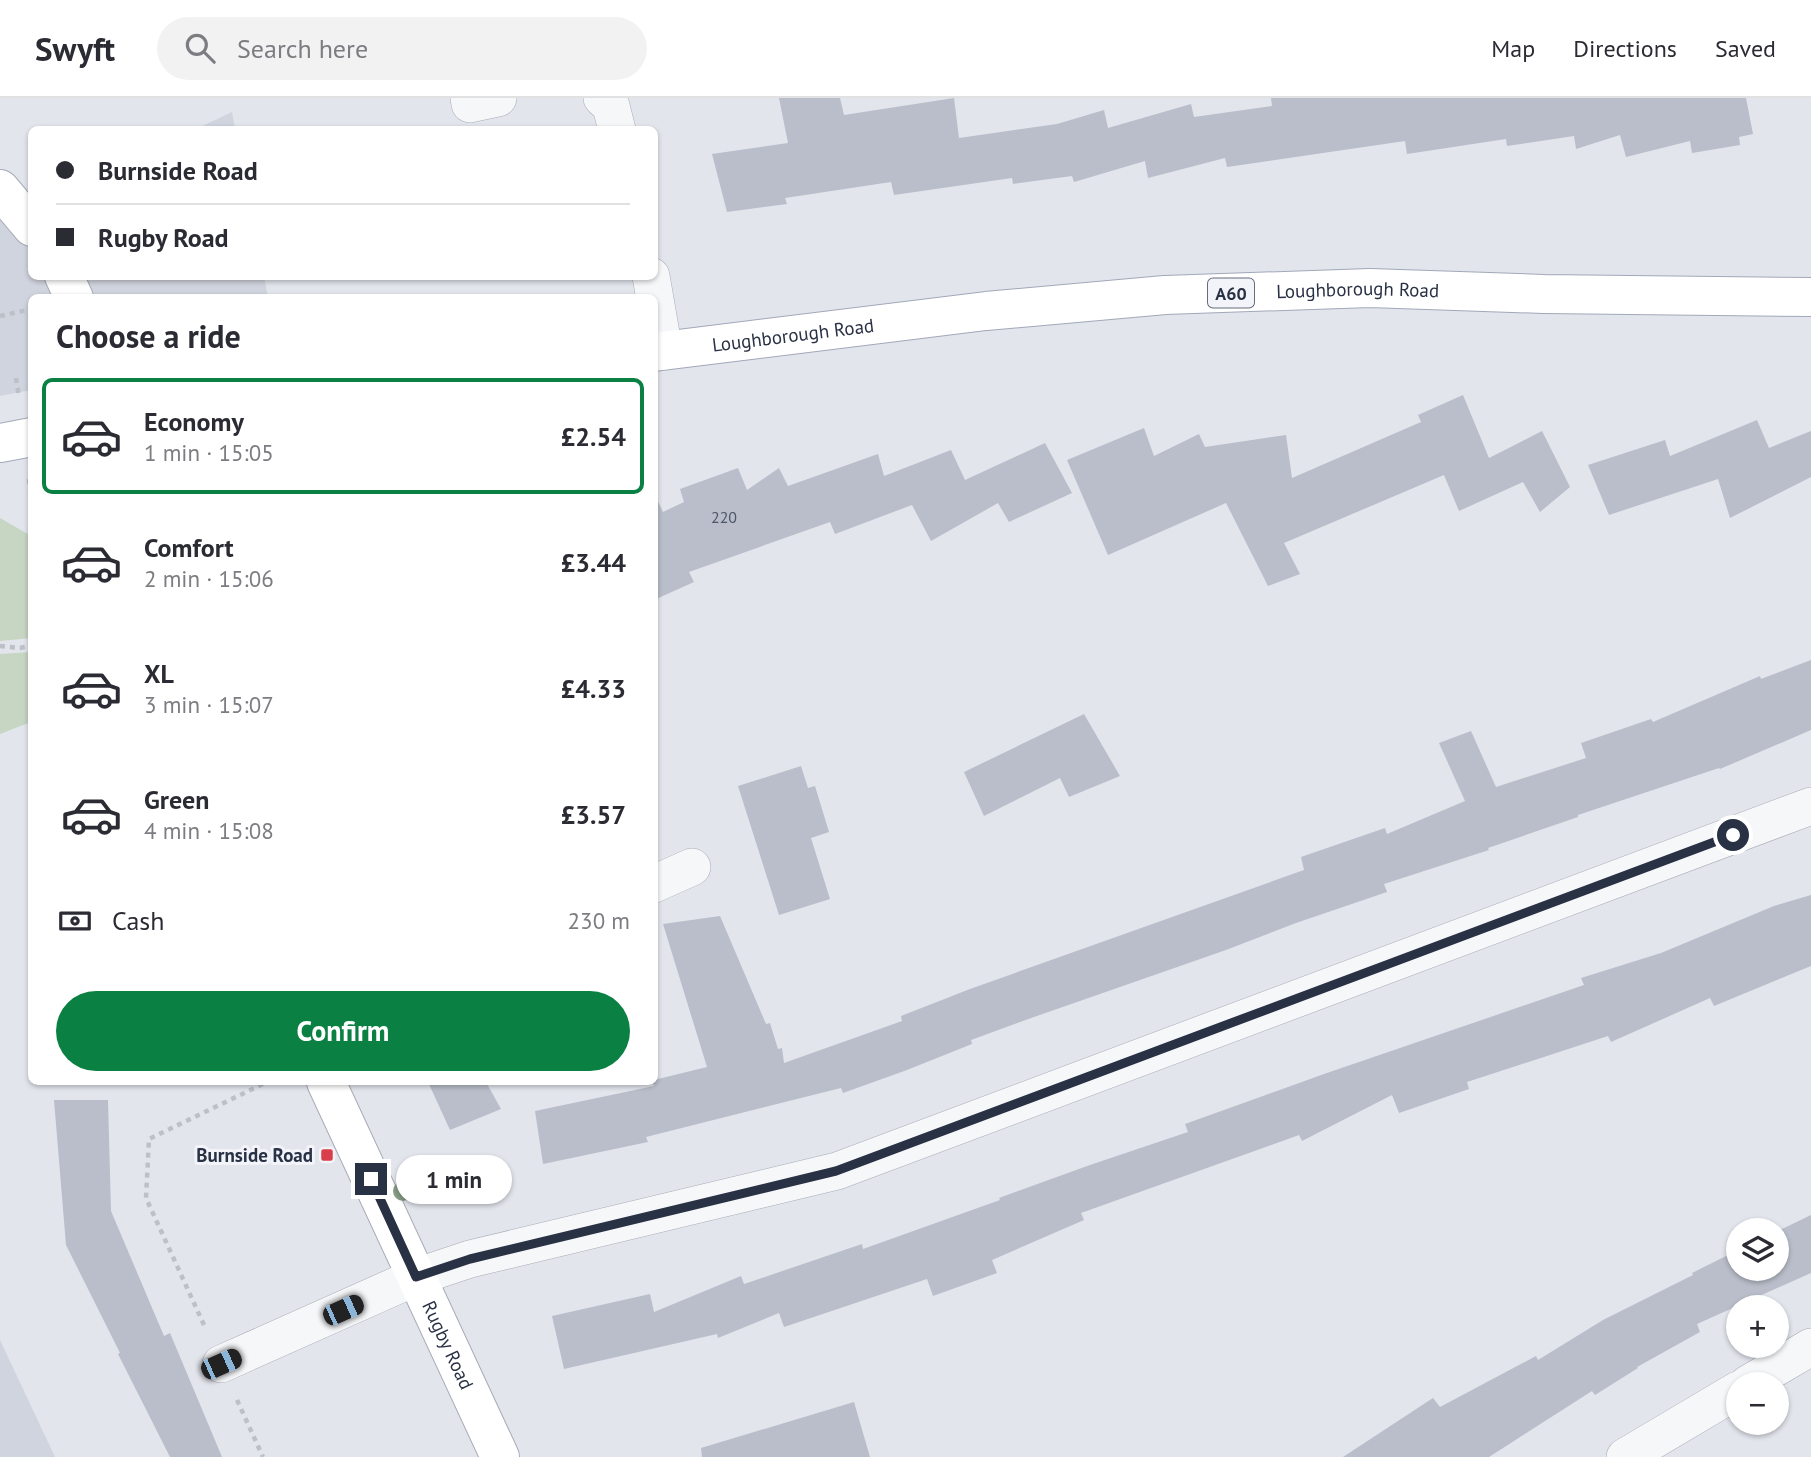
<!DOCTYPE html>
<html lang="en">
<head>
<meta charset="utf-8">
<style>
  :root { --surface:#fff; --page:#f2f2f3; --text:#2b2b33; --muted:#7c7c81; --line:#e1e1e2; --accent:#0b8043 }
  body { margin:0; font-family:"PT Sans",sans-serif; background:var(--page); color:var(--text); height:100vh; display:flex; flex-direction:column; font-size:26px; white-space:nowrap }
  * { box-sizing:border-box; margin:0 }
  p { font-size:23px; color:var(--muted) }
  .icon { flex:none; width:38px; height:38px; fill:none; stroke:currentColor; stroke-width:2; stroke-linecap:round; stroke-linejoin:round }
  .map { position:relative; flex:1; overflow:hidden }
  .details { position:absolute; left:28px; top:196px; width:630px; height:791px; display:flex; flex-direction:column; background:var(--surface); border-radius:10px; box-shadow:0 2px 5px #0004 }
  .details>* { flex:none }
  .top-card { position:absolute; left:28px; top:28px; width:630px; height:154px; border-radius:10px; box-shadow:0 2px 5px #0004; display:grid; align-content:center; height:154px; padding:0 28px; background:var(--surface) }
  .controls { position:absolute; left:1726px; top:1120px; display:grid; gap:14px }
  .controls a { display:grid; place-items:center; width:63px; height:63px; border-radius:50%; background:var(--surface); box-shadow:0 2px 5px #0004; font-size:35px }
  .end { position:absolute; width:32px; height:32px; margin:-16px; border:9px solid #293145; background:#fff; box-shadow:0 0 0 4px #fff }
  .from { border-radius:50% }
  .bubble { position:absolute; height:49px; border-radius:24px; background:var(--surface); box-shadow:0 2px 5px #0004; font-size:23px; font-weight:600; line-height:49px; text-align:center }
  .car { position:absolute; width:21px; height:42px; margin:-21px -10px; border-radius:9px; box-shadow:0 0 5px 2px #0007; background:linear-gradient(#222 24%,#8ab4d8 0 40%,#222 0 76%,#8ab4d8 0 86%,#222 0) }
  .top-card b { display:flex; align-items:center; gap:24px; height:66px; font-size:26px }
  .top-card b+b { border-top:2px solid var(--line) }
  .top-card i { width:18px; height:18px; background:var(--text) }
  ul { padding:0; list-style:none }
  li { display:flex; align-items:center; gap:21px; height:116px; margin:0 14px 10px; padding:0 14px; border:4px solid transparent; border-radius:10px }
  li div { flex:1 }
  li b { display:block; font-size:26px }
  li em { font-style:normal; font-weight:600 }
  li.selected { border-color:var(--accent) }
  li>.icon { width:63px; height:63px; stroke-width:1.5 }
  h2 { padding:0 28px; font-size:32px; line-height:84px }
  .pay { display:flex; align-items:center; gap:18px; height:77px; padding:0 28px; font-size:26px }
  .pay p { margin-inline-start:auto }
  .primary-button { display:flex; gap:14px; margin-top:auto; padding:14px 28px }
  .primary-button a { flex:1; height:80px; border-radius:42px; background:var(--accent); color:#fff; font-size:28px; font-weight:600; line-height:80px; text-align:center }
  header { display:flex; align-items:center; gap:42px; box-sizing:border-box; height:98px; padding:0 35px; background:var(--surface); border-bottom:2px solid var(--line) }
  header strong { font-size:33px }
  nav { display:flex; gap:38px; margin-inline-start:auto; font-size:24px }
  .search { width:490px; height:63px; background:var(--page); display:flex; align-items:center; gap:18px; box-sizing:border-box; padding:0 24px; border-radius:38px; color:var(--muted); font-size:26px }
  .map>svg:first-child { display:block }
  .built { fill:#d0d4de }
  .green { fill:#c6d6c3 }
  .building { fill:#b9beca }
  .lines { fill:none; stroke-linecap:round; stroke-linejoin:round }
  .street-casing { stroke:#a7abb7; stroke-width:38 }
  .secondary-casing { stroke:#a7abb7; stroke-width:40 }
  .primary-casing { stroke:#a1a8b8; stroke-width:40 }
  .path { stroke:#bdc0c7; stroke-width:4.5; stroke-dasharray:5 5; stroke-linecap:butt }
  .street { stroke:#f6f7f9; stroke-width:37 }
  .secondary { stroke:#fff; stroke-width:38 }
  .primary { stroke:#fff; stroke-width:38 }
  .tree { fill:#869d87 }
  .route { stroke:#293145; stroke-width:9 }
  .poi-dot { fill:#d93f4a; stroke:#f2f4f9; stroke-width:2.5 }
  .labels { text-anchor:middle; dominant-baseline:central; stroke-width:6; stroke-linejoin:round; paint-order:stroke }
  .number-label { font-size:16px; fill:#4d5466 }
  .shield { fill:#f2f4f9; stroke:#656c7b; stroke-width:2 }
  .shield-label { font-size:18px; font-weight:bold; fill:#293145 }
  .street-label { font-size:19px; fill:#293145; stroke:#f2f4f9 }
  .poi-label { font-size:19px; font-weight:bold; fill:#293145; stroke:#f2f4f9; text-anchor:end }
</style>
</head>
<body>
<header>
<strong>Swyft</strong>
<div class="search"><svg class="icon" aria-label="search" viewBox="0 0 24 24"><circle cx="10" cy="10" r="6"/><path d="M15 15l6 6"/></svg>Search here</div>
<nav><a>Map</a><a>Directions</a><a>Saved</a></nav>
</header>
<div class="map">
<svg width="1811" height="1359" viewBox="0 0 1811 1359">
  <rect width="100%" height="100%" fill="#e2e5ec"/>
  <g class="built">
    <polygon points="232,14 235,31 196,31"/>
    <polygon points="31,112 32,178 264,179 268,199 32,200 31,292 0,298 0,121 5,126"/>
    <polygon points="0,1242 55,1359 0,1359"/>
  </g>
  <g class="green">
    <polygon points="0,420 31,438 31,540 0,543"/>
    <polygon points="31,554 31,624 0,636 0,556"/>
  </g>
  <g class="building">
    <polygon points="779,0 840,0 844,17 954,0 959,40 1057,26 1104,12 1108,30 1191,6 1194,19 1272,8 1271,0 1746,0 1753,36 1739,39 1740,47 1692,55 1690,43 1626,59 1620,37 1576,51 1574,38 1507,48 1506,41 1407,56 1405,43 1227,69 1225,60 1148,80 1145,63 1074,84 1072,78 1013,86 1012,80 894,97 891,84 785,100 787,106 727,114 712,56 788,45"/>
    <polygon points="1463,297 1489,360 1542,333 1570,389 1540,414 1523,384 1459,413 1444,377 1284,445 1300,476 1268,488 1226,405 1108,457 1067,362 1144,330 1154,358 1199,336 1205,349 1286,337 1292,380 1421,324 1418,317"/>
    <polygon points="1757,322 1769,350 1811,333 1811,379 1730,420 1718,381 1609,417 1588,367 1665,342 1670,358"/>
    <polygon points="1045,345 1072,395 1009,424 998,405 931,443 912,407 835,436 830,424 689,474 694,484 654,502 654,395 663,414 684,404 680,391 738,370 747,392 779,370 788,388 878,356 884,378 951,352 965,382"/>
    <polygon points="1811,562 1811,632 1720,671 1719,670 1578,717 1578,719 1488,750 1489,752 1384,786 1387,794 1296,825 1226,852 1034,919 971,942 972,946 907,972 843,995 841,990 646,1039 648,1044 543,1066 535,1013 654,988 652,984 654,982 707,969 663,826 720,818 766,926 770,925 778,951 782,950 784,965 902,923 901,918 970,891 1304,772 1301,759 1385,730 1387,736 1465,703 1439,645 1471,633 1496,689 1586,660 1581,645 1651,621 1653,624 1760,578 1761,581"/>
    <polygon points="1084,616 1120,678 1069,699 1060,680 984,718 964,674"/>
    <polygon points="801,668 808,690 815,688 829,734 811,740 830,801 779,817 738,688"/>
    <polygon points="1811,797 1811,868 1714,908 1710,900 1611,944 1608,938 1467,984 1469,991 1399,1015 1392,997 1302,1043 1299,1037 1081,1115 1084,1122 992,1162 997,1175 933,1198 927,1181 784,1229 779,1215 718,1240 717,1236 564,1271 552,1218 650,1196 654,1214 741,1178 744,1186 862,1146 863,1151 1000,1102 999,1100 1090,1067 1188,1034 1185,1026 1324,976 1584,887 1581,880 1661,855 1774,808"/>
    <polygon points="428,984 486,984 501,1011 450,1032"/>
    <polygon points="54,1002 108,1002 111,1113 164,1238 170,1235 222,1359 170,1359 118,1256 120,1255 66,1147"/>
    <polygon points="1811,1117 1811,1175 1697,1226 1700,1234 1637,1269 1638,1270 1595,1297 1592,1293 1489,1359 1343,1359 1433,1300 1440,1309 1536,1258 1538,1262 1603,1222 1693,1177 1692,1175 1738,1152 1738,1171 1776,1171 1776,1134"/>
    <polygon points="854,1304 870,1359 702,1359 701,1350"/>
  </g>
  <g class="lines">
    <defs>
      <g id="street">
        <polyline points="469,0 470,6 498,0"/>
        <polyline points="602,0 611,8 617,32"/>
        <polyline points="651,178 664,253"/>
        <polyline points="654,786 692,769"/>
        <polyline points="221,1266 416,1179 470,1161 837,1073 1811,708"/>
        <polyline points="1748,1286 1811,1249"/>
        <polyline points="1625,1359 1738,1292"/>
      </g>
      <g id="secondary">
        <polyline points="0,91 32,129"/>
        <polyline points="64,178 74,200"/>
        <path id="s1" d="M326,984L500,1359"/>
      </g>
      <g id="primary">
        <path id="s2" d="M654,254L986,213L1165,197L1370,190L1544,196L1811,199"/>
        <polyline points="0,345 32,339"/>
      </g>
    </defs>
    <use href="#street" class="street-casing"/>
    <use href="#secondary" class="secondary-casing"/>
    <use href="#primary" class="primary-casing"/>
    <g class="path">
      <polyline points="0,218 32,211"/>
      <polyline points="16,280 19,299"/>
      <polyline points="29,381 31,401"/>
      <polyline points="0,548 20,550 32,547"/>
      <polyline points="204,1227 146,1100 149,1041 267,984"/>
      <polyline points="237,1302 263,1359"/>
    </g>
    <use href="#street" class="street"/>
    <use href="#secondary" class="secondary"/>
    <use href="#primary" class="primary"/>
  </g>
  <circle class="tree" cx="403" cy="1093" r="10"/>
  <g class="lines">
    <polyline class="route" points="371,1081 416,1179 470,1161 836,1073 1733,737"/>
  </g>
  <rect class="poi-dot" x="320" y="1050" width="14" height="14" rx="3.5"/>
  <g class="labels">
    <g class="number-label">
      <text x="724" y="419">220</text>
    </g>
    <rect class="shield" x="1208" y="180.5" width="46" height="29" rx="5"/>
    <g class="shield-label">
      <text x="1231" y="195">A60</text>
    </g>
    <g class="street-label">
      <text stroke="none"><textPath href="#s2" startOffset="707">Loughborough Road</textPath></text>
      <text stroke="none"><textPath href="#s2" startOffset="140">Loughborough Road</textPath></text>
      <text stroke="none"><textPath href="#s1" startOffset="290">Rugby Road</textPath></text>
    </g>
    <g class="poi-label">
      <text x="313" y="1057">Burnside Road</text>
    </g>
  </g>
</svg>
<div class="controls">
<a><svg class="icon" aria-label="layers" viewBox="0 0 24 24"><path d="M12 4l9 5-9 5-9-5zM3 14l9 5 9-5"/></svg></a>
<a>+</a>
<a>−</a>
</div>
<i class="end from" style="left:1733px;top:737px"></i>
<i class="end" style="left:371px;top:1081px"></i>
<div class="bubble" style="left:396px;top:1057px;width:116px">1 min</div>
<i class="car" style="left:343px;top:1212px;rotate:66deg"></i>
<i class="car" style="left:221px;top:1266px;rotate:66deg"></i>
<div class="top-card">
<b><i class="from"></i>Burnside Road</b>
<b><i></i>Rugby Road</b>
</div>
<section class="details">
<h2>Choose a ride</h2>
<ul>
<li class="selected"><svg class="icon" aria-label="car" viewBox="0 0 24 24"><path d="M5 17H2v-5l4-1 3-4h7l3 4 3 1v5h-3M9 17h6M6 11h13"/><circle cx="7" cy="17" r="2"/><circle cx="17" cy="17" r="2"/></svg><div><b>Economy</b><p>1 min · 15:05</p></div><em>£2.54</em></li>
<li><svg class="icon" aria-label="car" viewBox="0 0 24 24"><path d="M5 17H2v-5l4-1 3-4h7l3 4 3 1v5h-3M9 17h6M6 11h13"/><circle cx="7" cy="17" r="2"/><circle cx="17" cy="17" r="2"/></svg><div><b>Comfort</b><p>2 min · 15:06</p></div><em>£3.44</em></li>
<li><svg class="icon" aria-label="car" viewBox="0 0 24 24"><path d="M5 17H2v-5l4-1 3-4h7l3 4 3 1v5h-3M9 17h6M6 11h13"/><circle cx="7" cy="17" r="2"/><circle cx="17" cy="17" r="2"/></svg><div><b>XL</b><p>3 min · 15:07</p></div><em>£4.33</em></li>
<li><svg class="icon" aria-label="car" viewBox="0 0 24 24"><path d="M5 17H2v-5l4-1 3-4h7l3 4 3 1v5h-3M9 17h6M6 11h13"/><circle cx="7" cy="17" r="2"/><circle cx="17" cy="17" r="2"/></svg><div><b>Green</b><p>4 min · 15:08</p></div><em>£3.57</em></li>
</ul>
<div class="pay"><svg class="icon" aria-label="cash" viewBox="0 0 24 24"><path d="M3 7h18v10H3z"/><circle cx="12" cy="12" r="2"/></svg>Cash<p>230 m</p></div>
<div class="primary-button"><a>Confirm</a></div>
</section>
</div>
</body>
</html>
